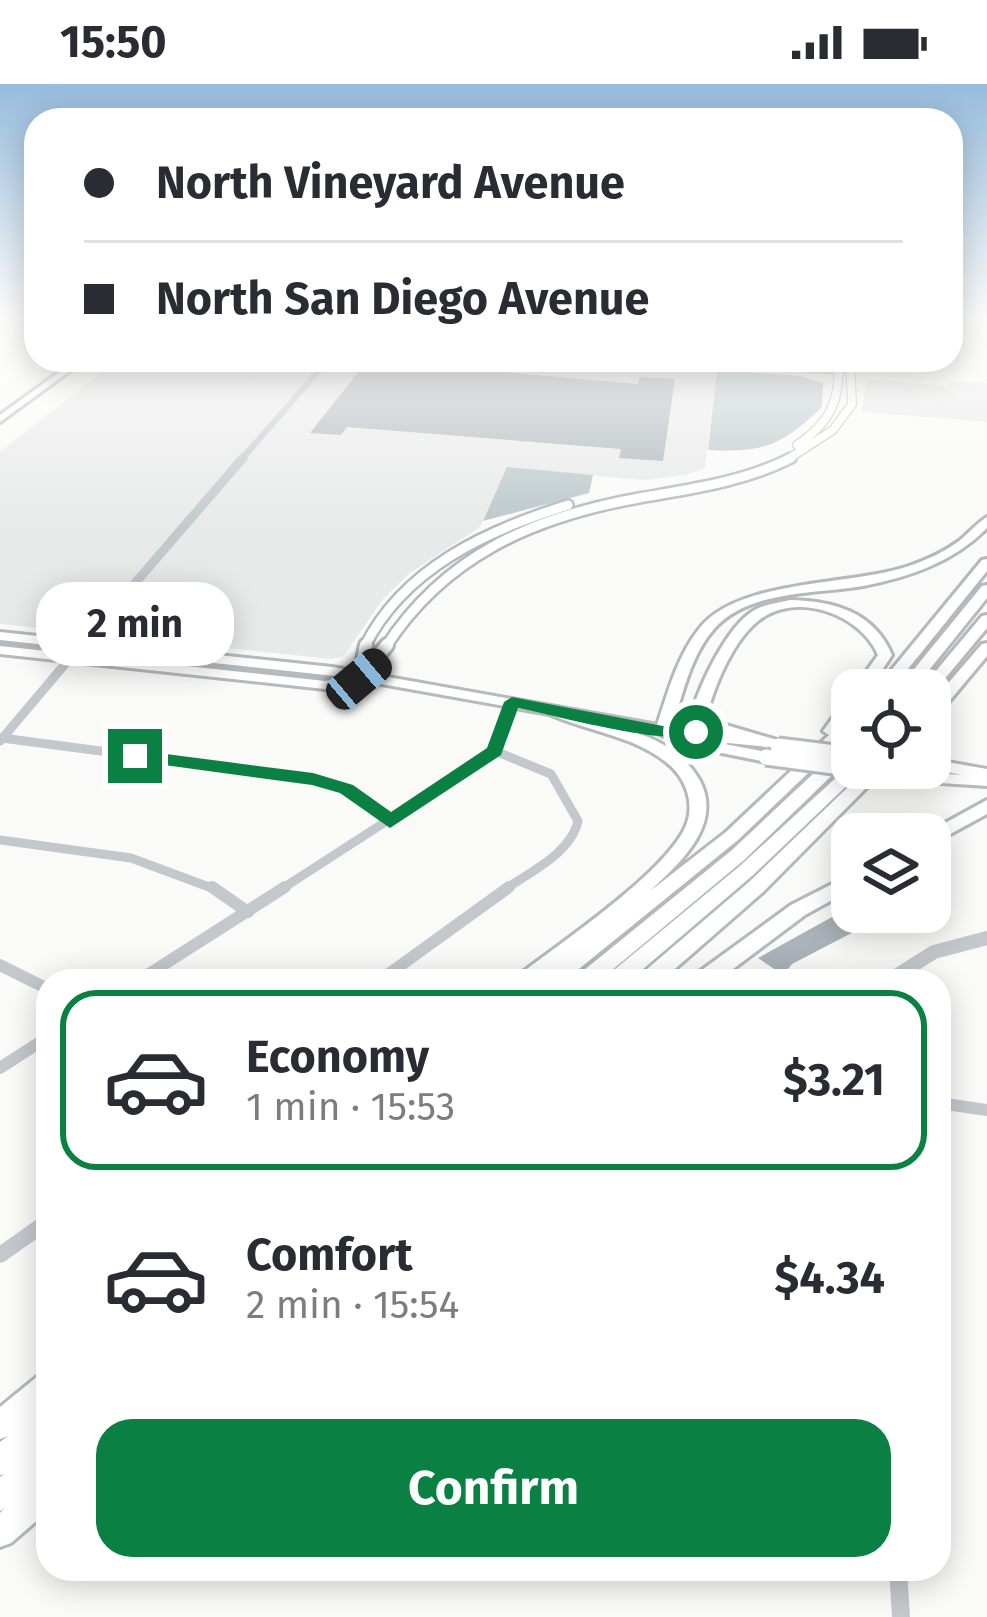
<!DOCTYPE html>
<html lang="en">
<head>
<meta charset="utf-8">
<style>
  :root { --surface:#fff; --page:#f2f2f3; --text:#2b2b33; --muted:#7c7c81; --line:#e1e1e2; --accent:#0b8043 }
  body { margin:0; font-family:"Fira Sans",sans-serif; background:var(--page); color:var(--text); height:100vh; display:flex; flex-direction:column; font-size:45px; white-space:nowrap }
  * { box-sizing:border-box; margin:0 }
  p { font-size:39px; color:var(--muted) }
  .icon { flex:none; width:66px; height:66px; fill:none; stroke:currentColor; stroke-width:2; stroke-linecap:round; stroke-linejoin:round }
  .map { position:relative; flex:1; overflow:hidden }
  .panel { position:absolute; left:36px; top:885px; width:915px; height:612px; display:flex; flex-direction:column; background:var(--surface); border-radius:36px; box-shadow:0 6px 30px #0003 }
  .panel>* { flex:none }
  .top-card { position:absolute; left:24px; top:24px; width:939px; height:264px; border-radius:36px; box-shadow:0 6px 30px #0003; display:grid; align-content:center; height:264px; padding:0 60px; background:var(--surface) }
  .buttons { position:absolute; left:831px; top:585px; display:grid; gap:24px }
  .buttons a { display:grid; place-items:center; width:120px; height:120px; border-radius:24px; background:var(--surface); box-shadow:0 6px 30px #0003; font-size:60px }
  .end { position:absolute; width:54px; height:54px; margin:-27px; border:15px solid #0b8043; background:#fff; box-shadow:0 0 0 6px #fff }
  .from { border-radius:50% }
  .bubble { position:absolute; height:84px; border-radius:36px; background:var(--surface); box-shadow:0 6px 30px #0003; font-size:39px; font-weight:700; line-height:84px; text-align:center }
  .car { position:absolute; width:36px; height:72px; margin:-36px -18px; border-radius:15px; box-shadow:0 0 9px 3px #0007; background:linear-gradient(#222 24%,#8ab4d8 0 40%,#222 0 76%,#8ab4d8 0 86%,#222 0) }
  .top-card b { display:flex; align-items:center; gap:42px; height:114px; font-size:45px }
  .top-card b+b { border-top:3px solid var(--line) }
  .top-card i { width:30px; height:30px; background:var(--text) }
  ul { padding:21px 0 0; list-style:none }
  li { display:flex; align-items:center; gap:36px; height:180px; margin:0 24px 18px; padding:0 36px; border:6px solid transparent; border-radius:36px }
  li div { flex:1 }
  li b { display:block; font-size:45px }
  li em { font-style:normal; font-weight:700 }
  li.current { border-color:var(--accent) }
  li>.icon { width:108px; height:108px; stroke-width:1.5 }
  .primary-button { display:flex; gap:24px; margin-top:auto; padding:24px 60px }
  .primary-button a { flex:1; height:138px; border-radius:36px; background:var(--accent); color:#fff; font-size:48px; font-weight:700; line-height:138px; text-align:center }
  .status { display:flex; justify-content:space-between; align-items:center; height:84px; padding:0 60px; background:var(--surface); direction:ltr }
  .status svg { height:33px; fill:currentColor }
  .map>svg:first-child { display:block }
  .built { fill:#e8e9e9 }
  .water { fill:#bbc7cb }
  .building { fill:#aab3b9 }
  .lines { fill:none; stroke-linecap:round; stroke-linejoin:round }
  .secondary-far2-casing { stroke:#b3babf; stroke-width:10 }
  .secondary-far1-casing { stroke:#b3babf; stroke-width:14 }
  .secondary-casing { stroke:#b3babf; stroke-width:18 }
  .primary-casing { stroke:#b5babe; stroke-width:6 }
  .motorway-casing { stroke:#b4b9bd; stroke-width:6 }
  .minor-far2 { stroke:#c3c8cc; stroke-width:9 }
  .minor-far1 { stroke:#c3c8cc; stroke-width:12 }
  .minor { stroke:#c3c8cc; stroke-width:16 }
  .tertiary-far4 { stroke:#c3c8cc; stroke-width:6 }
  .tertiary-far3 { stroke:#c3c8cc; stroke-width:9 }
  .tertiary-far2 { stroke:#c3c8cc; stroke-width:10 }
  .tertiary-far1 { stroke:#c3c8cc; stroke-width:14 }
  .tertiary { stroke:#c3c8cc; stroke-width:18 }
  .secondary-far2 { stroke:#fff; stroke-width:8 }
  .secondary-far1 { stroke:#fff; stroke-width:9 }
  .secondary { stroke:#fff; stroke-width:12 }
  .primary { fill:#fff; fill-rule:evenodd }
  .motorway { fill:#fff; fill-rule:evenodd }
  .primary-bridge-casing { stroke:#b5babe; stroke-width:21; stroke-linecap:butt }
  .primary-bridge { stroke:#fff; stroke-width:15 }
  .route { fill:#0b8043 }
</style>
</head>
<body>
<div class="status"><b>15:50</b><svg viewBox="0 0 49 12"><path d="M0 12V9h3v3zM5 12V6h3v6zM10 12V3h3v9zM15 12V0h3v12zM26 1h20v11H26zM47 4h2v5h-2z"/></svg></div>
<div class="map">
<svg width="987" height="1533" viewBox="0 0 987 1533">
  <rect width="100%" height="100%" fill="#fafaf8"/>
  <g class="built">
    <polygon points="117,276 718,276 705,384 686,391 643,396 507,384 480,443 410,489 383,515 343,573 330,575 124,553 114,544 67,547 0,540 0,368"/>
    <polygon points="867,295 946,302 955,297 987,299 987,338 862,328"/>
  </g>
  <g class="water">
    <path d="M717,286L800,292L823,299L822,323C782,361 765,369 708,366Z"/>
    <polygon points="507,383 593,391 589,409 483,437"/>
  </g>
  <g class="building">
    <polygon points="368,276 638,300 640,293 675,295 663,377 619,374 621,365 347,343 341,351 310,349"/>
    <polygon points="852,822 852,828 892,828 792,880 783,891 758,874"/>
  </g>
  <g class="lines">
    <defs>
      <g id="secondary-far2">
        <path d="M797,361C830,339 841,316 838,276"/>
        <polyline points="785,377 833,346 852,320 850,276"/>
      </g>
      <g id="secondary-far1">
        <path d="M364,564C403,484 488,446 568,421"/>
        <path d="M385,564C445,471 534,433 639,414C690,405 744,398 791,374"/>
      </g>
      <g id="secondary">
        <polyline points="359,595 387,561"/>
        <polyline points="359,595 366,561"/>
      </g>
      <g id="primary">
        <polygon points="76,276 85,276 0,338 0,331"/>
        <polygon points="0,548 332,583 663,642 764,655 771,660 769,663 708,657 766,668 773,673 766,678 692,663 690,660 695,656 359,596 357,599 325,605 0,570 0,562 325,597 344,593 0,556"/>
        <polygon points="930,675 987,685 987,702 911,697 908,693 916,688 962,691 927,684 930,684"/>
      </g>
      <g id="motorway">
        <path d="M987,433V444C953,478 910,493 863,502C816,510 748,506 714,545C690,572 682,613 671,647L663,652L655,647C667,612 676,574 699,545C737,495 851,502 909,482C927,476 944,468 959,457C969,449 977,439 987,433Z"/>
        <polygon points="987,475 987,487 891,606 875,606 982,476"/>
        <polygon points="987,501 987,514 913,606 897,606 982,502"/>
        <path d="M790,516C834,517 874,528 892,571L869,606H853L878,571C861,530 795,506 758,537C734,556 716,598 708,627L719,639L784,658L786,662L778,667L707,645L692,628C700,600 727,543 753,527C764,520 778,519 790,516Z"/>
        <polygon points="987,531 987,544 933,609 930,610 930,606 920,606 982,532"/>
        <polygon points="987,559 987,572 936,633 930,635 930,620 982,560"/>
        <path d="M852,612V628L848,634L852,633V647L738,756L564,897H516L519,891C562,858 662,791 685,744C696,720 686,693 666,678C632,651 586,647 547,629L544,626L547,623H557C587,635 618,641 648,653C669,662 687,675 699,695C724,740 681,778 650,807L726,748L829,651L823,647L847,614Z"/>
        <polygon points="852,658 852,672 744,776 599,897 575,897 578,891 732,766 846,659"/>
        <polygon points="852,679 852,684 863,684 861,688 753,791 629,897 605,897 608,891 741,781"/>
        <polygon points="868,684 886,684 763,808 661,897 637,897 640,891 749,798"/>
        <polygon points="987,716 987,730 930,761 930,750 925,750"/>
        <polygon points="852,790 852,805 805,831 717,897 692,897 695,891 791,821"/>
        <polygon points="48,1288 48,1320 40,1326 48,1323 48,1355 43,1360 48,1358 48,1391 42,1396 48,1393 48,1427 11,1459 0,1463 0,1429 4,1425 0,1427 0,1393 4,1390 0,1391 0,1358 8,1352 0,1355 0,1323 38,1292"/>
      </g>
    </defs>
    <use href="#secondary-far2" class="secondary-far2-casing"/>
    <use href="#secondary-far1" class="secondary-far1-casing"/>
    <use href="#secondary" class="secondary-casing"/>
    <use href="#primary" class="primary-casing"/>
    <use href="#motorway" class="motorway-casing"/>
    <g class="minor-far2">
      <polyline points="2,654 313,695 346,705 390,737"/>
      <polyline points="0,657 71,573"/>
      <path d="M495,667L551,690L578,737C571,769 530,788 504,806"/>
      <polyline points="0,756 131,774 217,806"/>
      <polyline points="280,806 495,667 512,618"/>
    </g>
    <g class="minor-far1">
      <polyline points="212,803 248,828"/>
      <polyline points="0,881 48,905"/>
      <polyline points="138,897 285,803"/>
      <polyline points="379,897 509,803"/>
      <polyline points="0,984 48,953"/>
      <polyline points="939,1019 987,1026"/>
    </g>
    <polyline class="minor" points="0,1171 48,1137"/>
    <g class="tertiary-far4">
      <polyline points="675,276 852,289"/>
      <polyline points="240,377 328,276"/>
    </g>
    <polyline class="tertiary-far3" points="79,564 243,374"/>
    <polyline class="tertiary-far2" points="71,573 82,561"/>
    <polyline class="tertiary-far1" points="888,897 934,868 987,854"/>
    <polyline class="tertiary" points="898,1485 901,1533"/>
    <use href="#secondary-far2" class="secondary-far2"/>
    <use href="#secondary-far1" class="secondary-far1"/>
    <use href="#secondary" class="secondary"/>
    <use href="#primary" class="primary"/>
    <use href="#motorway" class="motorway"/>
    <defs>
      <g id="primary-bridge">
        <polyline points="778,662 852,671"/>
        <polyline points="766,673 916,693"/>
      </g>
    </defs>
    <use href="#primary-bridge" class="primary-bridge-casing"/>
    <use href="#primary-bridge" class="primary-bridge"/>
  </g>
  <linearGradient id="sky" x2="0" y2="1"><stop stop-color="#96bcdc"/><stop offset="0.52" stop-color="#fdfdfc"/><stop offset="1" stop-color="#fdfdfc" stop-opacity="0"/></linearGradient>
  <rect width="987" height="448" fill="url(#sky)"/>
  <path class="route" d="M512,613L663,642L696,643L704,648C678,666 555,631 518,624L501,671L390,744L340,709L312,701L135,677L126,672L135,666L313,689L353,701L391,728L487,664L504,618Z"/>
</svg>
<div class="buttons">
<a><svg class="icon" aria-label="locate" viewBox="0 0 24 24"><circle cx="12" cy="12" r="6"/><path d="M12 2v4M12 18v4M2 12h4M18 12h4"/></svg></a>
<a><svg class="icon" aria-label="layers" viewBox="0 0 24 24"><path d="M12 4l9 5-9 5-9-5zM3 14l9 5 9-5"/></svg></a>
</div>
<i class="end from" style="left:696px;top:648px"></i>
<i class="end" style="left:135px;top:672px"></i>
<div class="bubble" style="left:36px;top:498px;width:198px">2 min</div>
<i class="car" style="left:359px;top:595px;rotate:50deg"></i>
<div class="top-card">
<b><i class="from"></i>North Vineyard Avenue</b>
<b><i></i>North San Diego Avenue</b>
</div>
<section class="panel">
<ul>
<li class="current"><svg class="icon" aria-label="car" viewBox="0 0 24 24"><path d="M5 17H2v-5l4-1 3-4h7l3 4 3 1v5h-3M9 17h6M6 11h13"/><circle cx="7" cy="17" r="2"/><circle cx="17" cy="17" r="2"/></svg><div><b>Economy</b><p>1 min · 15:53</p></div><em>$3.21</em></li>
<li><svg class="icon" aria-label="car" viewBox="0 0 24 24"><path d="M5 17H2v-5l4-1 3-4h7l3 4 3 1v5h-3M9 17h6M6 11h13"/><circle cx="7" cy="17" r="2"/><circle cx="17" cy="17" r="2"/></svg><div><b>Comfort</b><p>2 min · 15:54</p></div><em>$4.34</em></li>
</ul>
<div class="primary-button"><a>Confirm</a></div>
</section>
</div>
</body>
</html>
